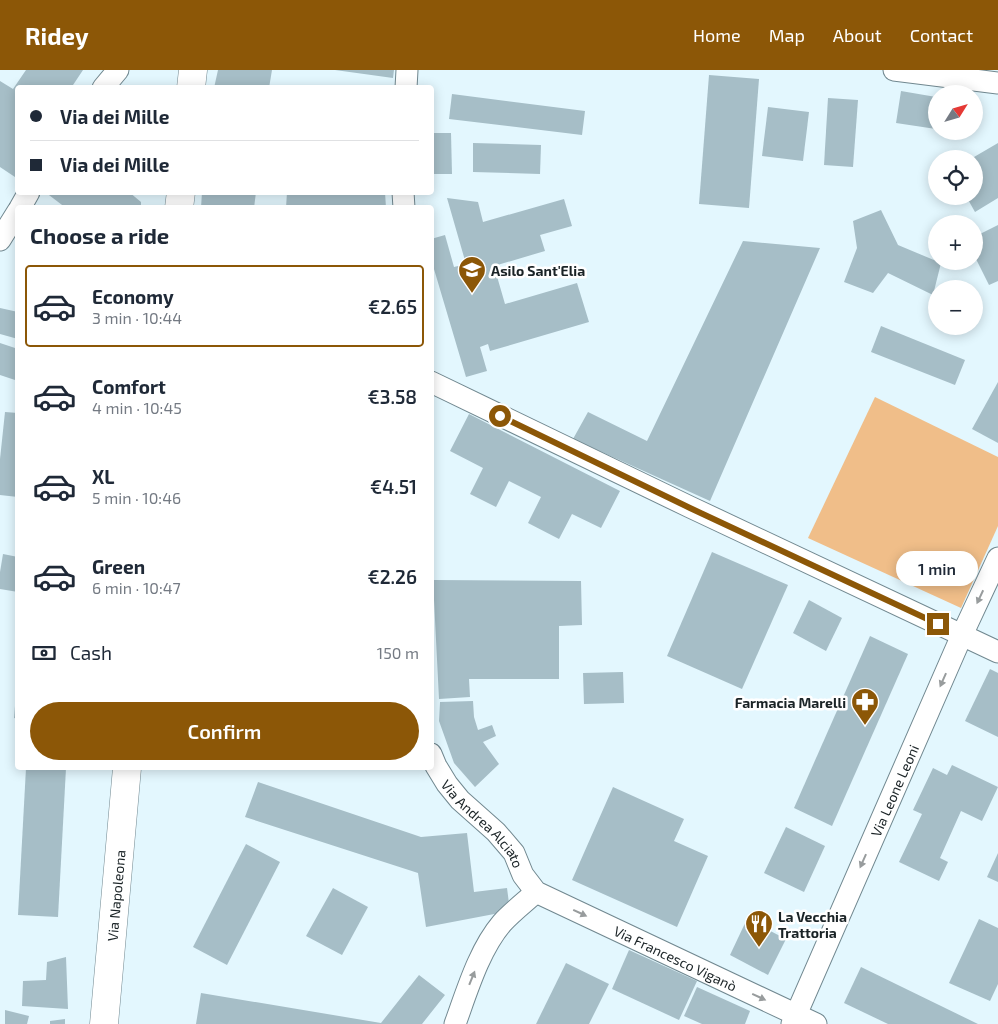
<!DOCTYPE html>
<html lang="en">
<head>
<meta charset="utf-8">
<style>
  :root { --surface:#fff; --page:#f2f2f3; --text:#1f2937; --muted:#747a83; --line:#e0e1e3; --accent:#8c5707 }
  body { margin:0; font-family:"Exo 2",sans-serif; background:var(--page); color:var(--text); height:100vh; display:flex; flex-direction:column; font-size:19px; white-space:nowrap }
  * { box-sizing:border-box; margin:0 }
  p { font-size:16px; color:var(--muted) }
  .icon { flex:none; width:28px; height:28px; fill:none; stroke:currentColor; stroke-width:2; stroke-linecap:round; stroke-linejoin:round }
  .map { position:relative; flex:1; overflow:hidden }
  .side { position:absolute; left:15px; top:135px; width:419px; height:565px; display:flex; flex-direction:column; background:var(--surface); border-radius:5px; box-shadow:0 2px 12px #0003 }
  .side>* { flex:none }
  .guide { position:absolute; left:15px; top:15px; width:419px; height:110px; border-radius:5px; box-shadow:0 2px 12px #0003; display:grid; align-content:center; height:110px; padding:0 15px; background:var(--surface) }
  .needle { width:32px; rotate:53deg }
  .tools { position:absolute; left:928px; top:15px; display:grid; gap:10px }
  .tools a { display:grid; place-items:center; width:55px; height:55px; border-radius:50%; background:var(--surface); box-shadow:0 2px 12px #0003; font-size:25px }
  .end { position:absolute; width:22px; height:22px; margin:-11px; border:6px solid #8c5707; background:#fff; box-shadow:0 0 0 2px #fff }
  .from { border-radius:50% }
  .bubble { position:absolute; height:35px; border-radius:18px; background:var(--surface); box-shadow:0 2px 12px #0003; font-size:16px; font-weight:600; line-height:35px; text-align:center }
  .guide b { display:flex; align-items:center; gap:18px; height:48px; font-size:19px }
  .guide b+b { border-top:1px solid var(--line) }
  .guide i { width:12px; height:12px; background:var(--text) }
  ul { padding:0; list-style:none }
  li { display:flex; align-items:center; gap:15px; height:82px; margin:0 10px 8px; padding:0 5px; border:2px solid transparent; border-radius:5px }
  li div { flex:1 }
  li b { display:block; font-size:19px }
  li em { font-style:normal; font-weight:600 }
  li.on { border-color:var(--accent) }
  li>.icon { width:45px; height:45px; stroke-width:1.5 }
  h2 { padding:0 15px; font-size:22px; line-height:60px }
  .pay { display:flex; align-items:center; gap:12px; height:55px; padding:0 15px; font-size:19px }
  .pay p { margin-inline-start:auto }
  .action { display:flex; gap:10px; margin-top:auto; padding:10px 15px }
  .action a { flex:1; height:58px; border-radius:30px; background:var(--accent); color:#fff; font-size:20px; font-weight:600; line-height:58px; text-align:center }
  header { display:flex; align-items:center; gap:30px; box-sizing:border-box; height:70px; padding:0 25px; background:var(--accent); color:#fff }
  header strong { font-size:24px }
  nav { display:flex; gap:28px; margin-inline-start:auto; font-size:18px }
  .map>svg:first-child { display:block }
  .green { fill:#f0be89 }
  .building { fill:#a6bec7 }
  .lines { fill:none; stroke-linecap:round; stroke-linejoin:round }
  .street-casing { stroke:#718890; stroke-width:23 }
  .primary-casing { stroke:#718890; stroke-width:29 }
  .street { stroke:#fff; stroke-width:21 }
  .primary { stroke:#fff; stroke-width:28 }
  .oneway { fill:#989c9d }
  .route { stroke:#8c5707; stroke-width:6 }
  .labels { text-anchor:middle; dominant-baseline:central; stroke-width:5; stroke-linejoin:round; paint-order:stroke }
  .poi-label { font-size:14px; font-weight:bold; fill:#1a2326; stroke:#fff; text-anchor:start }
  .street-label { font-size:14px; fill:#1a2326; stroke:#fff }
</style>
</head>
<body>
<header>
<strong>Ridey</strong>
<nav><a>Home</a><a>Map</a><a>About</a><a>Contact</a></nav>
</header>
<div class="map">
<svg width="998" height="954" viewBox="0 0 998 954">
  <rect width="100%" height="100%" fill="#e3f7fe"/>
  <polygon class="green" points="875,327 998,387 998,456 961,538 808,468"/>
  <g class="building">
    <polygon points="26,0 83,0 71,18 18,18 18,109 0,97 0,11 13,19"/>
    <polygon points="218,0 272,0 269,18 214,18"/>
    <polygon points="335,0 394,0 393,8"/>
    <polygon points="709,5 759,9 749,138 699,134"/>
    <polygon points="901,21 936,27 936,59 896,53"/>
    <polygon points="452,24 585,41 582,65 449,49"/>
    <polygon points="828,28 858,30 853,97 824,95"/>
    <polygon points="768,37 809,42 803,91 762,86"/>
    <polygon points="431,63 451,63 452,104 431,104"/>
    <polygon points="473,73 541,75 540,104 473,102"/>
    <polygon points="998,73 998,128 975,142 966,126 974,126 974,87"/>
    <polygon points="45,122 129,122 141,132 141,138 66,138"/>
    <polygon points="202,122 256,122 254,138 201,138"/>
    <polygon points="287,122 385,122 386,138 286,138"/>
    <polygon points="447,128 478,132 483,152 564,129 572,156 540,165 545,181 494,196 505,234 577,213 589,252 490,281 488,274 480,277 487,301 466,307 431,189 431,169 445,165 454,197 466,194"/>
    <polygon points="881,140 898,175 941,193 933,225 888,203 873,223 844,212 857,178 853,151"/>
    <polygon points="998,155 998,211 989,215 974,185 974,167"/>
    <polygon points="743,171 820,178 710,431 573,369 588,342 647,371"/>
    <polygon points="0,238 18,242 18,269 0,264"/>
    <polygon points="881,256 965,290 955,315 871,282"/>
    <polygon points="0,273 18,279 18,311 0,305"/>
    <polygon points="998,312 998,373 972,359"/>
    <polygon points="5,342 18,343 18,427 0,425 0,389"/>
    <polygon points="469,344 620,421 601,458 572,444 559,469 528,453 541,427 509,411 496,437 470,424 483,398 450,381"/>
    <polygon points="712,482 788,515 742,619 667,586"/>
    <polygon points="3,484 18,487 18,522 0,519 0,502"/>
    <polygon points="433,510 581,511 582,555 559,556 559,609 469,609 470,627 439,629"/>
    <polygon points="809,530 842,548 826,581 793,563"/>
    <polygon points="870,566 908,584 832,756 794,738"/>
    <polygon points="990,599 998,603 998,667 965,651"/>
    <polygon points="623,602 624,633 584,634 583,603"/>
    <polygon points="16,624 18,624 18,649 14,648"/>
    <polygon points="473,631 474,647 478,660 492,655 496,666 483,672 499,694 475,717 454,693 439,651 440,632"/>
    <polygon points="952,695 998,717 982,751 961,741 940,788 948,792 939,811 899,792 922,744 913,740 933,698 947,705"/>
    <polygon points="26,698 66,698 58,847 18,845"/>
    <polygon points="258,712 421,767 467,763 474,822 507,818 510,841 426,857 418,803 245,747"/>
    <polygon points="613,717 684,749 674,771 708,786 677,857 572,810"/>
    <polygon points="786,757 825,776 804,822 764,803"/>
    <polygon points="246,774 280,792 227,895 193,877"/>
    <polygon points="998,783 998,812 987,807"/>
    <polygon points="333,818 368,837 342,885 306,866"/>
    <polygon points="747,849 786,869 768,905 730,885"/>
    <polygon points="979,849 998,858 998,914 990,931 949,913"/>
    <polygon points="629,880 697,911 679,950 612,919"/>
    <polygon points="66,887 68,939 22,936 23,911 46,910 47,892"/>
    <polygon points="566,893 609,914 589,954 536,954"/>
    <polygon points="861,897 978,954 888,954 844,933"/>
    <polygon points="419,905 445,925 422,954 196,954 201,923 381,953"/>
    <polygon points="697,917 750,941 745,954 702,954 684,946"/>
    <polygon points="5,940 29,946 27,954 5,954"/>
    <polygon points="65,949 65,954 50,954 50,951"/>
  </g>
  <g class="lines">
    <defs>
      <g id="street">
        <polyline points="894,0 998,13"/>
        <polyline points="103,18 118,0"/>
        <polyline points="406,18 407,0"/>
        <polyline points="403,122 404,138"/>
        <polyline points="20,138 29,122"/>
        <polyline points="0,170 18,141"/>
        <polyline points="431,312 690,437 998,582"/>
        <path id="s1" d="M431,684L436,696L447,714L460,730L496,762L514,783L523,805L536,822L816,954"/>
        <path d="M455,954C467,921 479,880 502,853C512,842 525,832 536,822"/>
        <path id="s2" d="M792,954L962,565L998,488"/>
      </g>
      <g id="primary">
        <polyline points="191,18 193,0"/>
        <polyline points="179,138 181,122"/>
        <path id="s3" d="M104,954L127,698"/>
      </g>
    </defs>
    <use href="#street" class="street-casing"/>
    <use href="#primary" class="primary-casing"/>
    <use href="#street" class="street"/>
    <use href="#primary" class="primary"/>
  </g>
  <defs><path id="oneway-solid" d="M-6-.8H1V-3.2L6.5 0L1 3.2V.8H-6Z" transform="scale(1.25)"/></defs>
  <g class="oneway">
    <use href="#oneway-solid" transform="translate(980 527) rotate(115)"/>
    <use href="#oneway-solid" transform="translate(943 610) rotate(114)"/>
    <use href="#oneway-solid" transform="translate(863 791) rotate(114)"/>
    <use href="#oneway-solid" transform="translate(580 843) rotate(25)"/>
    <use href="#oneway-solid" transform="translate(472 908) rotate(-68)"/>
    <use href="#oneway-solid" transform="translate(759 927) rotate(25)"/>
  </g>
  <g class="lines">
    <polyline class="route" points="500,346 690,438 938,554"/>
  </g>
  <defs>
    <symbol id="school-pin" viewBox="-11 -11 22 30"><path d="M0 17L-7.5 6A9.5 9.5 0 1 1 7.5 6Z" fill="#8c5707" stroke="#fff"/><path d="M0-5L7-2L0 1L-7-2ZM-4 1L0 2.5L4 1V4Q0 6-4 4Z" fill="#fff"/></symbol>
    <symbol id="pharmacy-pin" viewBox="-11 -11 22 30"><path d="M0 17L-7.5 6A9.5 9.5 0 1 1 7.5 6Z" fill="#8c5707" stroke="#fff"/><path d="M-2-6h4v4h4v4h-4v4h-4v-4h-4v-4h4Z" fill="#fff"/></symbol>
    <symbol id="restaurant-pin" viewBox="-11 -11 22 30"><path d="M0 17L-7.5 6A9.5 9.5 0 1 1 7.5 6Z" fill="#8c5707" stroke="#fff"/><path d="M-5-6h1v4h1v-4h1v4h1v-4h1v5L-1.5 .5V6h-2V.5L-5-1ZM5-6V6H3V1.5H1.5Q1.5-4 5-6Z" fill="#fff"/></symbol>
  </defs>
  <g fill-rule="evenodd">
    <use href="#school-pin" x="456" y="184" width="32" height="43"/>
    <use href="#pharmacy-pin" x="849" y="616" width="32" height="43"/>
    <use href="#restaurant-pin" x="743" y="838" width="32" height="43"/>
  </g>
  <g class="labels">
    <g class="poi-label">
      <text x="491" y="200">Asilo Sant'Elia</text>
      <text x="846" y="632" text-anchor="end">Farmacia Marelli</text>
      <text x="778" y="846">La Vecchia<tspan x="778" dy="16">Trattoria</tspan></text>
    </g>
    <g class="street-label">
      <text stroke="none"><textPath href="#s2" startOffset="255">Via Leone Leoni</textPath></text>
      <text stroke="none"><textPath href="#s1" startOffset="88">Via Andrea Alciato</textPath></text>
      <text stroke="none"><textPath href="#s3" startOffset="129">Via Napoleona</textPath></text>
      <text stroke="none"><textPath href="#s1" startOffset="330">Via Francesco Viganò</textPath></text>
    </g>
  </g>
</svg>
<div class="tools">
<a><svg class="needle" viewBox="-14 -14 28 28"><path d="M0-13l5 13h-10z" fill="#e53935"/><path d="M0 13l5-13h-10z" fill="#747a83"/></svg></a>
<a><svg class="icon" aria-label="locate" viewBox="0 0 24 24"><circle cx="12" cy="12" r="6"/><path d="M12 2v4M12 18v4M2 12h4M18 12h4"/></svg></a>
<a>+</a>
<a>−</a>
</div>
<i class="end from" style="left:500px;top:346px"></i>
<i class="end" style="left:938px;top:554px"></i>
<div class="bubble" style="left:896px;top:481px;width:82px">1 min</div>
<div class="guide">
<b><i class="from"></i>Via dei Mille</b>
<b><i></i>Via dei Mille</b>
</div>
<section class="side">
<h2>Choose a ride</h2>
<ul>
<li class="on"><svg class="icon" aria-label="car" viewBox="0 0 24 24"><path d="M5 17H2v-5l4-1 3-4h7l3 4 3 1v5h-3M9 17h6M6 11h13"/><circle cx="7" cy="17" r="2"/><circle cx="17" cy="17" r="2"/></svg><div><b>Economy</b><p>3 min · 10:44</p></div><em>€2.65</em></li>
<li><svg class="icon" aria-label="car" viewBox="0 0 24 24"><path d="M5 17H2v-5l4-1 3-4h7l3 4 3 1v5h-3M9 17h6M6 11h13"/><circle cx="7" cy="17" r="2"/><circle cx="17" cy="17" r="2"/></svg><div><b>Comfort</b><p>4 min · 10:45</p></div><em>€3.58</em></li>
<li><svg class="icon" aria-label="car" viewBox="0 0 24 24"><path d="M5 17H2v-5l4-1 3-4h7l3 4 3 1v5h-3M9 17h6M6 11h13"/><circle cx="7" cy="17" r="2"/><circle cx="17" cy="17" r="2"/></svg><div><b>XL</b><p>5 min · 10:46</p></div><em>€4.51</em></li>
<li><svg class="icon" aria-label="car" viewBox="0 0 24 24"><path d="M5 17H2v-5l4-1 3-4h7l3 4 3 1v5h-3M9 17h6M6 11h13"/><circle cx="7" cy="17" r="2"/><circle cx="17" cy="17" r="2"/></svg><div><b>Green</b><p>6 min · 10:47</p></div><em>€2.26</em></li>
</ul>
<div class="pay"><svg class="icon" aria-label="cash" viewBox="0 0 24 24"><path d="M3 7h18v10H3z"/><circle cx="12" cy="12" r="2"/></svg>Cash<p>150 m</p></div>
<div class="action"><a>Confirm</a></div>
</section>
</div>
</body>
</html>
